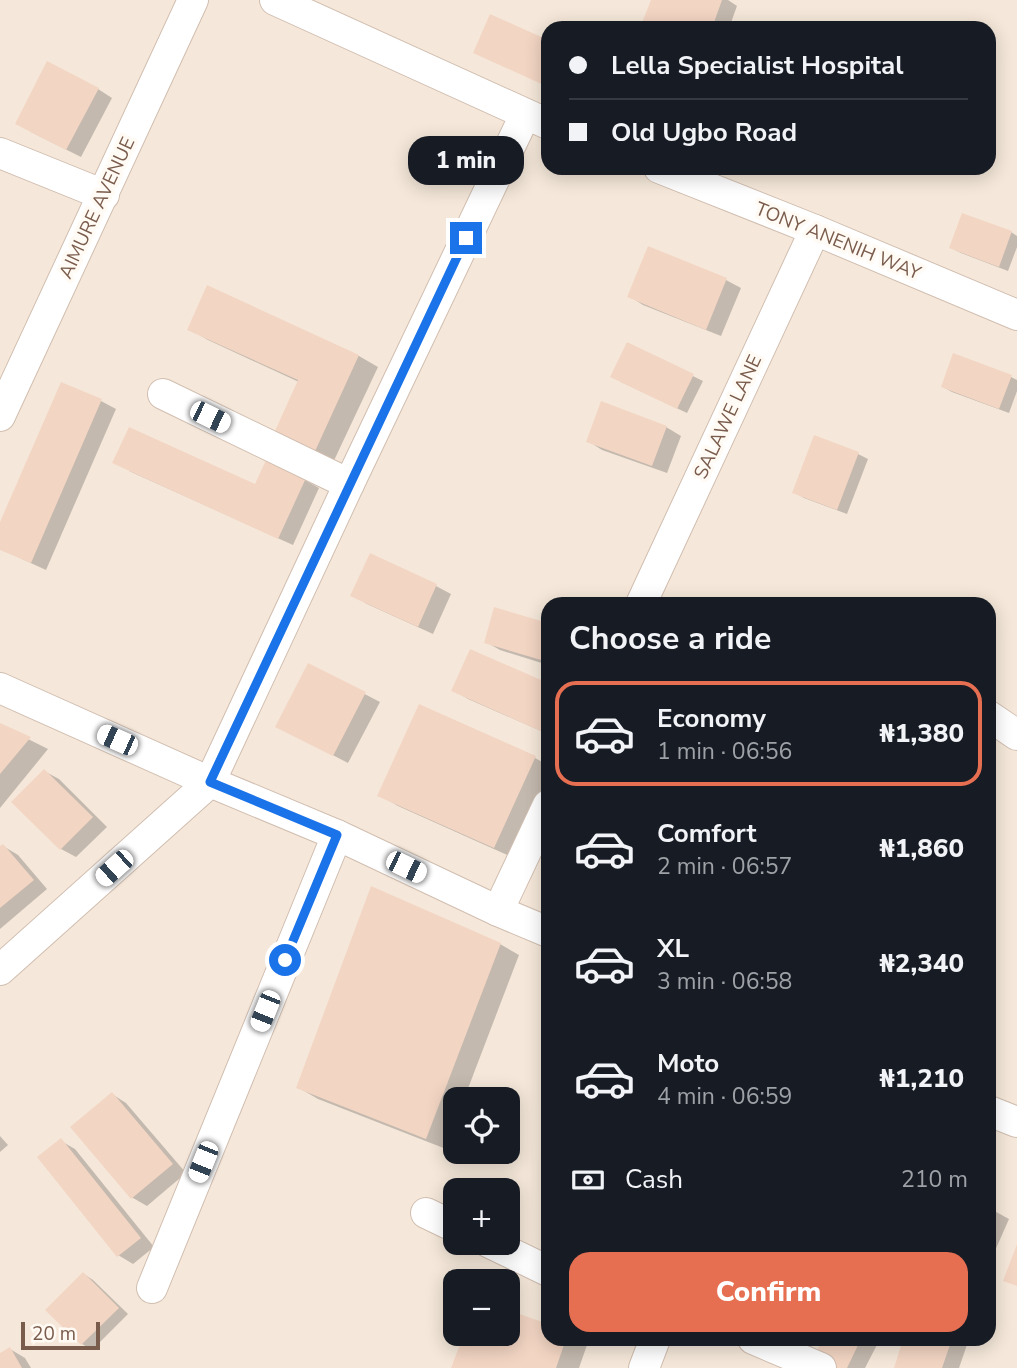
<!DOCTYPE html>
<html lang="en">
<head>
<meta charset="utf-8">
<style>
  :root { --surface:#171b24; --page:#20242c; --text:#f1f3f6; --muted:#9ea1a6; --line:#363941; --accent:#e76f51 }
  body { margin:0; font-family:"Nunito Sans",sans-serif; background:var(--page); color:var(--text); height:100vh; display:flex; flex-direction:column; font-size:26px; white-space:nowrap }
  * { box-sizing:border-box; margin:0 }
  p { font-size:23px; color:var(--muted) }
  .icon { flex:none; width:38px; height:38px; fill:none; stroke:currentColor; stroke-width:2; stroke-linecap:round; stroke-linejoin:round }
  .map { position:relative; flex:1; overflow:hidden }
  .panel { position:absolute; left:541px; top:597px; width:455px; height:749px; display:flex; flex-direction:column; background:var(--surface); border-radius:21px; box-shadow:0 4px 18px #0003 }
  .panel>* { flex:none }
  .guide { position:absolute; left:541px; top:21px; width:455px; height:154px; border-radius:21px; box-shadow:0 4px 18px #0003; display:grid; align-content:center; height:154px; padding:0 28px; background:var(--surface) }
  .controls { position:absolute; left:443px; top:1087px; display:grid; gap:14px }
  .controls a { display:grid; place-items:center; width:77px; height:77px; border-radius:14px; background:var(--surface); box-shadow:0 4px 18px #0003; font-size:35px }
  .scale { position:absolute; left:21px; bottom:18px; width:79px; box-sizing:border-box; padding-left:7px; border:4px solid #7a5c4d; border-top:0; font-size:19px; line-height:24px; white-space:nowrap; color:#7a5c4d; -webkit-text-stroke:5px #fffaf3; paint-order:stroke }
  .end { position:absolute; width:32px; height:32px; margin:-16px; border:9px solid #1a73e8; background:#fff; box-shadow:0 0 0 4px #fff }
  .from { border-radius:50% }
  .bubble { position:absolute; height:49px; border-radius:21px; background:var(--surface); box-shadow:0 4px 18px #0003; font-size:23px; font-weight:800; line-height:49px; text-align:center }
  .car { position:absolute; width:21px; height:42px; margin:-21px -10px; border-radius:9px; box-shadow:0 0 5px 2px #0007; background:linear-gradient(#fff 24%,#345 0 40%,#fff 0 76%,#345 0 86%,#fff 0) }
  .guide b { display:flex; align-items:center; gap:24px; height:66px; font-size:26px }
  .guide b+b { border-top:2px solid var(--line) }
  .guide i { width:18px; height:18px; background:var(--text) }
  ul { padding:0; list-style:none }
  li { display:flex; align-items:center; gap:21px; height:105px; margin:0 14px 10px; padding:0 14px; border:4px solid transparent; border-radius:21px }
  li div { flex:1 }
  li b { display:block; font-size:26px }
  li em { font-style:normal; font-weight:800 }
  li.active { border-color:var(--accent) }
  li>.icon { width:63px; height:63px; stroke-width:1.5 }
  h2 { padding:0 28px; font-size:32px; line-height:84px }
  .pay { display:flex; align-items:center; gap:18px; height:77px; padding:0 28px; font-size:26px }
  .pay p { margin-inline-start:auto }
  .button { display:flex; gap:14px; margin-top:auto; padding:14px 28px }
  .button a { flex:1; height:80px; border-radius:21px; background:var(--accent); color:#fff; font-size:28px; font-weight:800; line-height:80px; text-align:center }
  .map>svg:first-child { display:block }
  .residential { fill:#f5e8da; fill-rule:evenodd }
  .shadow { fill:#0003 }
  .building { fill:#f3d5c3 }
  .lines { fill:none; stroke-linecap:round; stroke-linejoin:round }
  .minor-casing { stroke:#d1beb0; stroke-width:32 }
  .minor { stroke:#fff; stroke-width:30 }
  .route { stroke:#1a73e8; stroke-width:9 }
  .labels { text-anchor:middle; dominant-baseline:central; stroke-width:7; stroke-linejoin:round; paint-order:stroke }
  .street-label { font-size:19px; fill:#7a5c4d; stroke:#fffaf3 }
</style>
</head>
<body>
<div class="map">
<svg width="1017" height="1368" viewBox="0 0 1017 1368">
  <rect width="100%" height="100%" fill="#fdf6ec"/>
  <path class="residential" d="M0,0H1017V1368H0ZM548,28H989V168H548ZM548,604H989V1339H548ZM455,1099H508V1152H455ZM455,1190H508V1242H455ZM455,1281H508V1334H455Z"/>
  <g class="shadow">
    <polygon points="653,0 728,0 737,6 729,28 642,28"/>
    <polygon points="98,89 112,98 81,157 31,132"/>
    <polygon points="1011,232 1017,236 1017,247 1008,271 961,253 951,248"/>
    <polygon points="649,248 726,280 741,288 721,336 643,305 629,296"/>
    <polygon points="208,288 359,356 378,367 330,469 291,452 299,382 208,340 189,329"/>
    <polygon points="627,344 703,381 687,413 621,382"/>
    <polygon points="1011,377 1017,380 1017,391 1009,413 952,392 943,387"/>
    <polygon points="62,384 101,401 116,409 46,570 0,549 0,527"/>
    <polygon points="666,427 681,436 667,473 602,450 588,441"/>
    <polygon points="858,454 868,459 847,514 804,498 794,492"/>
    <polygon points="129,471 256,486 305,480 319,488 293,545"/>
    <polygon points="371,556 436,586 451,594 433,634 367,604 352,595"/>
    <polygon points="548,625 548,665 500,650 486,642"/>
    <polygon points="309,665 380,702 348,763 292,734"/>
    <polygon points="548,685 548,734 468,699 453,690"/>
    <polygon points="419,706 535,758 548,765 548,783 514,858 398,806 379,795"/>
    <polygon points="0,725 48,749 0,808"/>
    <polygon points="44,771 59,779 107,827 76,857 61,849"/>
    <polygon points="3,846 18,855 47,889 0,929 0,849"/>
    <polygon points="500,944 519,955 464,1099 455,1099 455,1124 446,1149 318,1099 299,1088"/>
    <polygon points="112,1094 126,1103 186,1173 147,1206 133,1198 73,1127"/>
    <polygon points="0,1136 8,1145 0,1152"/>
    <polygon points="61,1141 75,1149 154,1247 133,1264 118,1255"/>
    <polygon points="989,1208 1009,1219 990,1262 989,1261"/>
    <polygon points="84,1274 93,1280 128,1314 92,1350 82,1344 48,1310"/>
    <polygon points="508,1311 548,1326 548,1339 577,1339 587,1345 579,1368 453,1368 466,1334 508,1334"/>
    <polygon points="825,1339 880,1339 865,1368 834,1368 815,1358"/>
    <polygon points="905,1339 969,1339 959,1368 895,1368"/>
    <polygon points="10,1349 25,1358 31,1368 0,1368 0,1355"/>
  </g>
  <g class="building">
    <polygon points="651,0 722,0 712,28 640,28"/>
    <polygon points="490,14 548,40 548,87 473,53"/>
    <polygon points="47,61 99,88 66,150 15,124"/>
    <polygon points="962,213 1012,231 999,267 949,248"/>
    <polygon points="648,246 727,278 706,330 627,297"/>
    <polygon points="207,285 359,355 311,460 270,442 298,380 187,330"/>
    <polygon points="627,342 694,374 677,409 610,377"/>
    <polygon points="953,353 1012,375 999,409 941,387"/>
    <polygon points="61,382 102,399 31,563 0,550 0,522"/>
    <polygon points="601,401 667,426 652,466 586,442"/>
    <polygon points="129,427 255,484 266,460 306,478 278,539 112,463"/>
    <polygon points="814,435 859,452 837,510 792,493"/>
    <polygon points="370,553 437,584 418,627 350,596"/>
    <polygon points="494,607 548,623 548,662 484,643"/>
    <polygon points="470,649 548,683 548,721 543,732 451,691"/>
    <polygon points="308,663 366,692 333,756 275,727"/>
    <polygon points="419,704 536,756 494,848 377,796"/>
    <polygon points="0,723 31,737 0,774"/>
    <polygon points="44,769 93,817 60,850 11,802"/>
    <polygon points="3,844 34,880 0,908 0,846"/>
    <polygon points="371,886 501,943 426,1139 296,1088"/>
    <polygon points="112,1092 173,1164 131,1199 70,1127"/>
    <polygon points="61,1138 141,1238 117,1257 37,1157"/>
    <polygon points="1017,1244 1017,1286 1003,1281"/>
    <polygon points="83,1272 119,1308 81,1345 45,1310"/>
    <polygon points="508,1310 548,1324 548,1339 566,1339 556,1368 451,1368 464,1334 508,1334"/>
    <polygon points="823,1339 861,1339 847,1368 833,1368 813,1358"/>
    <polygon points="903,1339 952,1339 942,1368 894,1368"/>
    <polygon points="10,1347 22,1368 0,1368 0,1353"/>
  </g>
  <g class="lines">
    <defs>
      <g id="minor">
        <polyline points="275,0 548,124"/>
        <polyline points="0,153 104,195"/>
        <polyline points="659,168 815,230 1017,315"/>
        <polyline points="163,394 349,484"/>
        <polyline points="0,416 193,0"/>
        <polyline points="641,604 815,230"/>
        <polyline points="0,688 210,782 337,835 498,911 548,932"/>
        <polyline points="989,716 1017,735"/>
        <polyline points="498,911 548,805"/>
        <polyline points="0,970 210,782 349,484 525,115"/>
        <polyline points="989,1111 1017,1122"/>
        <polyline points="426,1213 455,1227"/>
        <polyline points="488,1242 548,1271"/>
        <polyline points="152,1288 337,835"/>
        <polyline points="753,1339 821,1368"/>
        <polyline points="644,1368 655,1339"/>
      </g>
    </defs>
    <use href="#minor" class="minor-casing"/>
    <use href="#minor" class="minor"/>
  </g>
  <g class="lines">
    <polyline class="route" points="285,960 337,835 210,782 466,238"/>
  </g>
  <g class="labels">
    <g class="street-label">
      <text transform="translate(97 208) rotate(-65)">AIMURE AVENUE</text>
      <text transform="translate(838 241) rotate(22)">TONY ANENIH WAY</text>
      <text transform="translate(728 417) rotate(-65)">SALAWE LANE</text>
    </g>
  </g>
</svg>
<div class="controls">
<a><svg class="icon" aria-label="locate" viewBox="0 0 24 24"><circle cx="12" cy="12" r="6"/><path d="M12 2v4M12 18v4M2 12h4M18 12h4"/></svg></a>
<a>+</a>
<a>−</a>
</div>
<div class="scale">20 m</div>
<i class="end from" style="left:285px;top:960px"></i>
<i class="end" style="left:466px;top:238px"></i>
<div class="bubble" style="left:408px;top:136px;width:116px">1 min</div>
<i class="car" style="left:210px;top:417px;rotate:116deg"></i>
<i class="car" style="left:117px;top:740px;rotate:294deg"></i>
<i class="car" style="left:406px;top:867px;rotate:116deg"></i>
<i class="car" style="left:114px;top:868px;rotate:228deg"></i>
<i class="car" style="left:265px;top:1011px;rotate:202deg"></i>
<i class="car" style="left:203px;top:1162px;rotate:202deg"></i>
<div class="guide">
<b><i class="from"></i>Lella Specialist Hospital</b>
<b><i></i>Old Ugbo Road</b>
</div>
<section class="panel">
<h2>Choose a ride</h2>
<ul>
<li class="active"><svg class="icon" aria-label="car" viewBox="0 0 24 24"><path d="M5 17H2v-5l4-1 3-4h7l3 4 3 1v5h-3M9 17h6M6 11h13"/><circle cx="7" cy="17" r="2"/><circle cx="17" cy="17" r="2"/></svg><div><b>Economy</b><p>1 min · 06:56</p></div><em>₦1,380</em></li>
<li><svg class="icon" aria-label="car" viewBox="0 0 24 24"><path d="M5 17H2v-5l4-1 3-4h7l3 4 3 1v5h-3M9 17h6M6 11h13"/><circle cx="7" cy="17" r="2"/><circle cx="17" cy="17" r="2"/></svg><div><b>Comfort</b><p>2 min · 06:57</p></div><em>₦1,860</em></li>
<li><svg class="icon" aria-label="car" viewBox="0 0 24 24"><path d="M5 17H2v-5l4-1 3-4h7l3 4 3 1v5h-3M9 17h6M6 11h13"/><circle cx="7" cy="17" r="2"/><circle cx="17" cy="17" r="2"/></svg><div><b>XL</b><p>3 min · 06:58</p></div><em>₦2,340</em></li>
<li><svg class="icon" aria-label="car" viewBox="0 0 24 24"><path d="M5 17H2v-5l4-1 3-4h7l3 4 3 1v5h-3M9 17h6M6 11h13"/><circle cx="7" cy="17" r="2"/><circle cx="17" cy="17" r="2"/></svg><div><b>Moto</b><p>4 min · 06:59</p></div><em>₦1,210</em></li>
</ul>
<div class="pay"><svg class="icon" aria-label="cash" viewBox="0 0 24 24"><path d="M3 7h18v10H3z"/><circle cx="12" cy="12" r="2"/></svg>Cash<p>210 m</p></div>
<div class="button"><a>Confirm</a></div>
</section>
</div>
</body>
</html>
